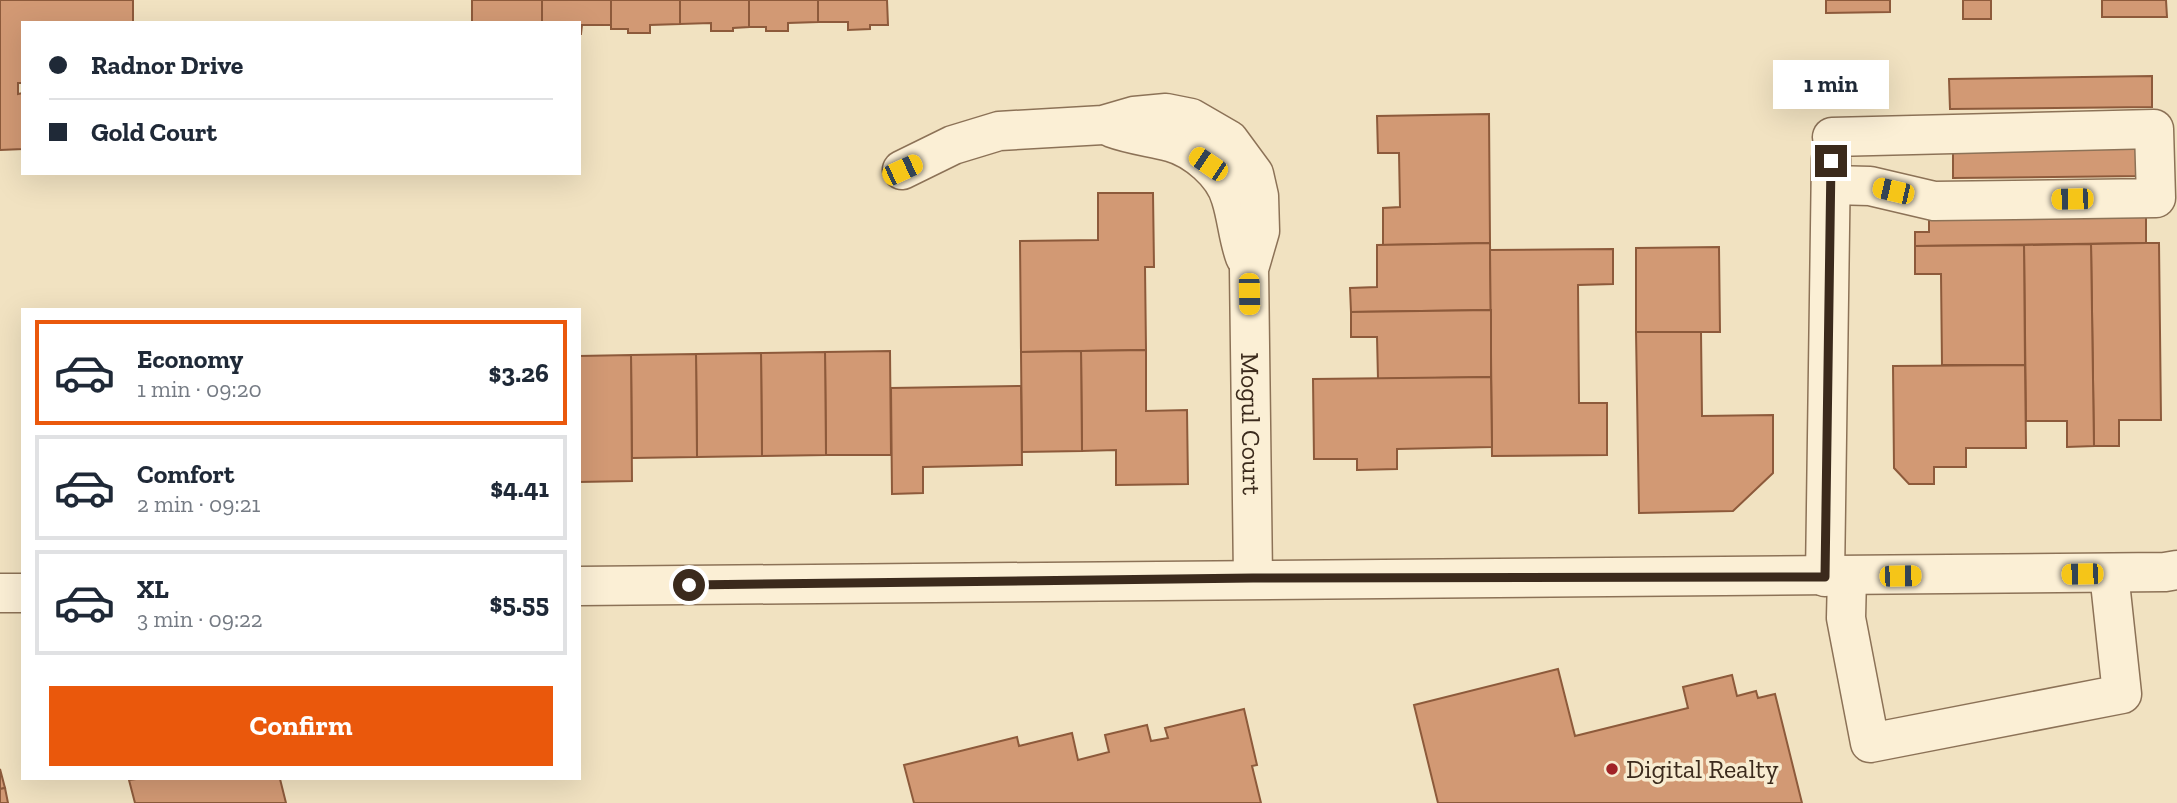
<!DOCTYPE html>
<html lang="en">
<head>
<meta charset="utf-8">
<style>
  :root { --surface:#fff; --page:#f2f2f3; --text:#1f2937; --muted:#747a83; --line:#e0e1e3; --accent:#ea580c }
  body { margin:0; font-family:"Zilla Slab",serif; background:var(--page); color:var(--text); height:100vh; display:flex; flex-direction:column; font-size:26px; white-space:nowrap }
  * { box-sizing:border-box; margin:0 }
  p { font-size:23px; color:var(--muted) }
  .icon { flex:none; width:38px; height:38px; fill:none; stroke:currentColor; stroke-width:2; stroke-linecap:round; stroke-linejoin:round }
  .map { position:relative; flex:1; overflow:hidden }
  .details { position:absolute; left:21px; top:308px; width:560px; height:472px; display:flex; flex-direction:column; background:var(--surface); border-radius:0px; box-shadow:0 7px 28px #0002 }
  .details>* { flex:none }
  .top-card { position:absolute; left:21px; top:21px; width:560px; height:154px; border-radius:0px; box-shadow:0 7px 28px #0002; display:grid; align-content:center; height:154px; padding:0 28px; background:var(--surface) }
  .end { position:absolute; width:32px; height:32px; margin:-16px; border:9px solid #3b2a1c; background:#fff; box-shadow:0 0 0 4px #fff }
  .from { border-radius:50% }
  .bubble { position:absolute; height:49px; border-radius:0px; background:var(--surface); box-shadow:0 7px 28px #0002; font-size:23px; font-weight:800; line-height:49px; text-align:center }
  .car { position:absolute; width:21px; height:42px; margin:-21px -10px; border-radius:9px; box-shadow:0 0 5px 2px #0007; background:linear-gradient(#f5c518 24%,#345 0 40%,#f5c518 0 76%,#345 0 86%,#f5c518 0) }
  .top-card b { display:flex; align-items:center; gap:24px; height:66px; font-size:26px }
  .top-card b+b { border-top:2px solid var(--line) }
  .top-card i { width:18px; height:18px; background:var(--text) }
  ul { padding:12px 0 0; list-style:none }
  li { display:flex; align-items:center; gap:21px; height:105px; margin:0 14px 10px; padding:0 14px; border:4px solid var(--line); border-radius:0px }
  li div { flex:1 }
  li b { display:block; font-size:26px }
  li em { font-style:normal; font-weight:800 }
  li.on { border-color:var(--accent) }
  li>.icon { width:63px; height:63px; stroke-width:1.5 }
  .button { display:flex; gap:14px; margin-top:auto; padding:14px 28px }
  .button a { flex:1; height:80px; border-radius:0px; background:var(--accent); color:#fff; font-size:28px; font-weight:800; line-height:80px; text-align:center }
  .map>svg:first-child { display:block }
  .building { fill:#d29974; stroke:#8d5a3b; stroke-width:2 }
  .lines { fill:none; stroke-linecap:round; stroke-linejoin:round }
  .minor-casing { stroke:#8c7257; stroke-width:41 }
  .minor { stroke:#fbefd5; stroke-width:38 }
  .route { stroke:#3b2a1c; stroke-width:9 }
  .poi-dot { fill:#a02226; stroke:#f8ecd1; stroke-width:2.5 }
  .labels { text-anchor:middle; dominant-baseline:central; stroke-width:7; stroke-linejoin:round; paint-order:stroke }
  .street-label { font-size:26px; fill:#3b2a1c; stroke:#f8ecd1 }
  .poi-label { font-size:26px; fill:#3b2a1c; stroke:#f8ecd1; text-anchor:start }
</style>
</head>
<body>
<div class="map">
<svg width="2177" height="803" viewBox="0 0 2177 803">
  <rect width="100%" height="100%" fill="#f1e2c1"/>
  <g class="building">
    <polygon points="0,0 133,0 133,23 23,23 23,83 18,83 18,94 23,93 23,149 0,150"/>
    <rect x="472" y="0" width="70" height="23"/>
    <polygon points="542,0 611,0 611,25 582,25 581,34 579,34 579,23 542,23"/>
    <polygon points="611,0 680,0 680,24 650,25 650,33 628,33 628,29 611,29"/>
    <polygon points="680,0 749,0 749,27 733,28 733,31 711,31 711,23 680,24"/>
    <polygon points="749,0 818,0 818,22 788,23 788,31 766,31 766,27 749,27"/>
    <polygon points="818,0 887,0 888,25 870,25 870,29 848,30 848,22 818,22"/>
    <polygon points="1826,0 1890,0 1890,12 1826,13"/>
    <rect x="1963" y="0" width="28" height="19"/>
    <polygon points="2102,0 2166,0 2167,17 2102,17"/>
    <polygon points="2152,76 2152,107 1950,109 1949,79"/>
    <polygon points="1489,114 1490,243 1383,245 1383,208 1400,207 1399,153 1378,153 1377,116"/>
    <polygon points="2141,141 2141,176 1953,178 1953,144"/>
    <polygon points="1098,193 1153,193 1154,267 1145,267 1146,350 1021,352 1020,241 1098,240"/>
    <polygon points="2146,214 2146,243 1915,246 1915,232 1929,232 1929,217"/>
    <polygon points="1490,243 1491,310 1351,312 1350,288 1377,287 1377,245"/>
    <polygon points="2146,243 2159,243 2161,420 2119,420 2119,446 2094,446 2091,244"/>
    <polygon points="2091,244 2094,446 2067,447 2067,421 2026,421 2024,245"/>
    <polygon points="2024,245 2025,365 1942,365 1941,274 1915,274 1915,246"/>
    <polygon points="1719,247 1720,332 1636,332 1636,248"/>
    <polygon points="1613,249 1613,284 1578,285 1579,403 1607,403 1607,455 1492,456 1490,250"/>
    <polygon points="1491,310 1491,377 1378,379 1377,337 1351,337 1351,312"/>
    <polygon points="1636,332 1701,332 1702,416 1773,415 1773,473 1733,511 1639,513"/>
    <polygon points="1146,350 1146,411 1187,410 1188,484 1116,485 1116,450 1082,451 1081,351"/>
    <polygon points="890,351 891,455 826,455 825,352"/>
    <polygon points="1081,351 1082,451 1022,452 1021,352"/>
    <polygon points="825,352 826,455 762,456 761,353"/>
    <polygon points="761,353 762,456 697,457 696,354"/>
    <polygon points="696,354 697,457 632,458 631,355"/>
    <polygon points="631,355 632,481 579,482 579,356"/>
    <polygon points="2025,365 2026,448 1966,448 1966,467 1934,467 1934,484 1909,484 1894,468 1893,366"/>
    <polygon points="1491,377 1492,447 1397,449 1397,469 1357,470 1357,459 1314,459 1313,379"/>
    <polygon points="1021,386 1022,465 923,467 923,493 892,494 891,388"/>
    <polygon points="1558,669 1575,736 1688,708 1683,687 1732,675 1737,696 1756,691 1758,698 1775,694 1802,803 1438,803 1414,705"/>
    <polygon points="1244,709 1257,765 1252,766 1261,803 914,803 904,765 1017,737 1019,746 1072,733 1078,760 1109,752 1105,735 1147,725 1151,741 1168,738 1165,728"/>
    <polygon points="0,769 5,788 0,789"/>
    <polygon points="136,779 280,779 286,803 135,803 129,780"/>
    <polygon points="5,788 8,803 0,803 0,789"/>
  </g>
  <g class="lines">
    <defs>
      <g id="minor">
        <path d="M1112,128C1131,135 1150,137 1170,142C1195,149 1224,173 1231,199C1237,218 1238,238 1245,257"/>
        <path id="s1" d="M902,170L953,145L999,131L1103,125L1134,116L1166,113L1191,118L1229,140L1254,174L1259,196L1260,231L1249,269L1253,578"/>
        <polyline points="1831,185 1870,186 1934,201 2156,198 2154,129 1832,137"/>
        <polyline points="1847,576 1846,618 1870,743 2122,694 2109,573"/>
        <polyline points="1825,577 1831,159"/>
        <path d="M579,586C1108,580 1637,578 2165,572L2177,570"/>
        <polyline points="0,593 23,593"/>
      </g>
    </defs>
    <use href="#minor" class="minor-casing"/>
    <use href="#minor" class="minor"/>
  </g>
  <g class="lines">
    <polyline class="route" points="689,585 1253,578 1825,577 1831,161"/>
  </g>
  <circle class="poi-dot" cx="1612" cy="769" r="7"/>
  <g class="labels">
    <g class="street-label">
      <text stroke="none"><textPath href="#s1" startOffset="637">Mogul Court</textPath></text>
    </g>
    <g class="poi-label">
      <text x="1626" y="769">Digital Realty</text>
    </g>
  </g>
</svg>
<i class="end from" style="left:689px;top:585px"></i>
<i class="end" style="left:1831px;top:161px"></i>
<div class="bubble" style="left:1773px;top:60px;width:116px">1 min</div>
<i class="car" style="left:1208px;top:164px;rotate:304deg"></i>
<i class="car" style="left:902px;top:170px;rotate:65deg"></i>
<i class="car" style="left:1893px;top:191px;rotate:283deg"></i>
<i class="car" style="left:2072px;top:199px;rotate:269deg"></i>
<i class="car" style="left:1249px;top:294px;rotate:179deg"></i>
<i class="car" style="left:2082px;top:574px;rotate:269deg"></i>
<i class="car" style="left:1900px;top:576px;rotate:89deg"></i>
<div class="top-card">
<b><i class="from"></i>Radnor Drive</b>
<b><i></i>Gold Court</b>
</div>
<section class="details">
<ul>
<li class="on"><svg class="icon" aria-label="car" viewBox="0 0 24 24"><path d="M5 17H2v-5l4-1 3-4h7l3 4 3 1v5h-3M9 17h6M6 11h13"/><circle cx="7" cy="17" r="2"/><circle cx="17" cy="17" r="2"/></svg><div><b>Economy</b><p>1 min · 09:20</p></div><em>$3.26</em></li>
<li><svg class="icon" aria-label="car" viewBox="0 0 24 24"><path d="M5 17H2v-5l4-1 3-4h7l3 4 3 1v5h-3M9 17h6M6 11h13"/><circle cx="7" cy="17" r="2"/><circle cx="17" cy="17" r="2"/></svg><div><b>Comfort</b><p>2 min · 09:21</p></div><em>$4.41</em></li>
<li><svg class="icon" aria-label="car" viewBox="0 0 24 24"><path d="M5 17H2v-5l4-1 3-4h7l3 4 3 1v5h-3M9 17h6M6 11h13"/><circle cx="7" cy="17" r="2"/><circle cx="17" cy="17" r="2"/></svg><div><b>XL</b><p>3 min · 09:22</p></div><em>$5.55</em></li>
</ul>
<div class="button"><a>Confirm</a></div>
</section>
</div>
</body>
</html>
